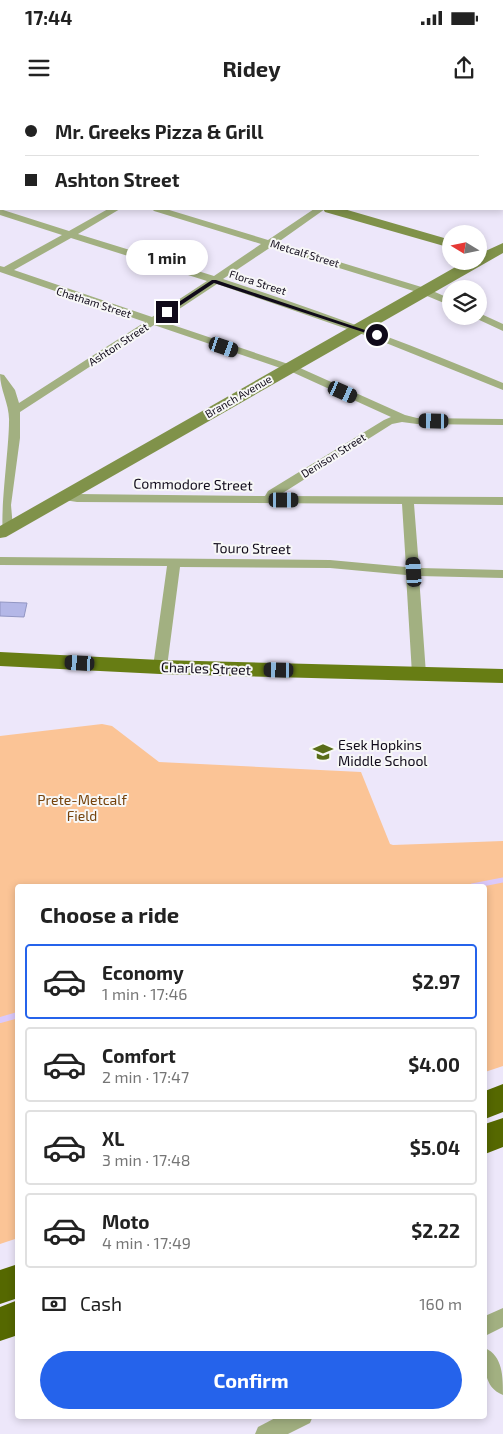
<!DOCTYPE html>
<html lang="en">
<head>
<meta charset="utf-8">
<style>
  :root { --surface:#fff; --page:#f6f6f6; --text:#222; --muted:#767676; --line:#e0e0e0; --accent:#2563eb }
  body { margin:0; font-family:"Exo 2",sans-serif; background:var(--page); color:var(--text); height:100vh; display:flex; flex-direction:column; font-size:19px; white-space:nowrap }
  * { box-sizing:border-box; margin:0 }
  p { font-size:16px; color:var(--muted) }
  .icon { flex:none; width:28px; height:28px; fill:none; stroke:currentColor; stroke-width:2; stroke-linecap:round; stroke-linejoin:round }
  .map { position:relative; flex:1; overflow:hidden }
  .sheet { position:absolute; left:15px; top:784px; width:472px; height:535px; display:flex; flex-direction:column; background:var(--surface); border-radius:5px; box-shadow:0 2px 8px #0003 }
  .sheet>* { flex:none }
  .top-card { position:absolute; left:0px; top:0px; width:504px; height:110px; box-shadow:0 2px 8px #0003; display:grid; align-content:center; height:110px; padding:0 25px; background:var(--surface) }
  .needle { width:32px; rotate:280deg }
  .fabs { position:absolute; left:442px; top:125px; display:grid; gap:10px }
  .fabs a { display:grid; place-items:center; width:45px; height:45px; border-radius:50%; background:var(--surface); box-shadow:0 2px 8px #0003; font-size:25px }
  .end { position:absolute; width:22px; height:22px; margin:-11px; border:6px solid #100a1a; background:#fff; box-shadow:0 0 0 2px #fff }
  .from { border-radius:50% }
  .bubble { position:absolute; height:35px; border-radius:18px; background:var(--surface); box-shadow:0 2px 8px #0003; font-size:16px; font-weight:700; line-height:35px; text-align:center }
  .car { position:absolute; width:15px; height:30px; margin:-15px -8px; border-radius:6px; box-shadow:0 0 4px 1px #0007; background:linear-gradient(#222 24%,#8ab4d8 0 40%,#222 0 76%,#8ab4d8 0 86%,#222 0) }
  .top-card b { display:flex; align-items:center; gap:18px; height:48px; font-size:19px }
  .top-card b+b { border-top:1px solid var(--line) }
  .top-card i { width:12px; height:12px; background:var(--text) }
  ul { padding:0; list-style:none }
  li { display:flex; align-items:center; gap:15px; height:75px; margin:0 10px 8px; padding:0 15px; border:2px solid var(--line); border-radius:5px }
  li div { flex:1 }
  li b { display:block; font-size:19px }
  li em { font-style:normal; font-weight:700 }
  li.current { border-color:var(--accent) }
  li>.icon { width:45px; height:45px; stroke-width:1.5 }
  h2 { padding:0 25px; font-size:22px; line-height:60px }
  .pay { display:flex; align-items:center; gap:12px; height:55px; padding:0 25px; font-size:19px }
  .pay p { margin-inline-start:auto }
  .button { display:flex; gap:10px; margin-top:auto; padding:10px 25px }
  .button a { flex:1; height:58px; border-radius:30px; background:var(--accent); color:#fff; font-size:20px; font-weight:700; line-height:58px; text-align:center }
  .status { display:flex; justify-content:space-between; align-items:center; height:35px; padding:0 25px; background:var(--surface); direction:ltr }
  .status svg { height:14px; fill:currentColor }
  header { display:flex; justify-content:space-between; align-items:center; height:65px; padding:0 25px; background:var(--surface); font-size:22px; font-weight:700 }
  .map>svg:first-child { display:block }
  .green { fill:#fbc496 }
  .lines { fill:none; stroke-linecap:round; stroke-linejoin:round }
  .stream-far1 { stroke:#dbc9fb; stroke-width:5 }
  .stream { stroke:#dbc9fb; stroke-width:6 }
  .building { fill:#b4b7e7; stroke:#9296c3 }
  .street { fill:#a2b081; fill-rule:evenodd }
  .secondary { fill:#80924a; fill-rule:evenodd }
  .primary { fill:#677d14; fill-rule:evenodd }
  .highway { fill:#556800; fill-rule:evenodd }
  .rail { stroke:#575162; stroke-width:2.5 }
  .route { fill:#100a1a }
  .labels { text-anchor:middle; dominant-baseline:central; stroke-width:4; stroke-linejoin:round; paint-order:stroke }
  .far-street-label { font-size:11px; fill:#100a1a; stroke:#f7f7f7 }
  .street-label { font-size:14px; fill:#100a1a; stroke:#f7f7f7 }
  .poi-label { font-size:14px; fill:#100a1a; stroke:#f7f7f7; text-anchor:start }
  .park-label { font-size:14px; fill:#75430c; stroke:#f7f7f7 }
</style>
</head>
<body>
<div class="status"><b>17:44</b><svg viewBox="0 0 49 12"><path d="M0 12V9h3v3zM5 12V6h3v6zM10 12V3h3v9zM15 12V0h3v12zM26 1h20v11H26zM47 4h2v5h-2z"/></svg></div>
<header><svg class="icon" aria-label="menu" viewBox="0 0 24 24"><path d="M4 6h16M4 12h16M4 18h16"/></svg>Ridey<svg class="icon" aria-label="share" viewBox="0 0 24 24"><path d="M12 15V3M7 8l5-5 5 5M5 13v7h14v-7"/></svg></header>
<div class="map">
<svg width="503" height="1334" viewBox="0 0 503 1334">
  <rect width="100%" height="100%" fill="#ede7fa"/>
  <polygon class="green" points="102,624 112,626 159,662 361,672 390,744 393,745 503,741 503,966 485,972 485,786 18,786 18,1138 0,1144 0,636"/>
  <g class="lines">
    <polyline class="stream-far1" points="472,786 503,780"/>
    <polyline class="stream" points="0,920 18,915"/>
  </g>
  <polygon class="building" points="0,502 27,503 24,517 0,516"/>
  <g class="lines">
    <g class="street">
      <polygon points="226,0 239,0 239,1 227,1"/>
      <rect x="0" y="57" width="1" height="6"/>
      <rect x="502" y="62" width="1" height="6"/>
      <path d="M0,109L69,131L108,109H120L78,134L214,176L261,144L154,111L152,109H166L268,140L314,109H325L277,143L428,189L451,199V206L420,193L271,147L223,179C318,210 411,244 503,283V290L376,239L217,184L161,221L300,268L405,315L417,318L503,319V325L417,324L402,322L392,324L278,396L503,397V405L414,404L419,468L503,470V478L419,476L426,574L424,577H414L412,574L406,475L330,468L180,467L167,567L165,570H155L153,567L167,466L0,465V457L330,460L406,467L402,404L77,402L58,399L56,396L62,392L77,394L265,396L268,391L384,320L391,317L292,272L154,225L20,312V338L11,405L13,428L11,431H3C0,412 9,347 9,322C10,305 0,290 0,274L4,275L15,290L19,303L145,222L0,172V166L4,167L62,135L0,115ZM71,138L207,181L152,217L14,170Z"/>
      <polygon points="479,213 503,224 503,231 475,218 474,216 479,216"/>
      <polygon points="503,1208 503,1227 485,1236 485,1216"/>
      <path d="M485,1248C503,1256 503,1277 503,1295C483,1287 485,1267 485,1248Z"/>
      <polygon points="279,1316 313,1316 310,1323 288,1334 255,1334 258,1327"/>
    </g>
    <g class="secondary">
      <rect x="0" y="32" width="1" height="8"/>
      <polygon points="323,109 344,109 451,140 451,148 325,112"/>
      <polygon points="503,143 503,153 6,437 0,438 0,426 466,161 479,161 479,154"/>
    </g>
    <polygon class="primary" points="0,552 160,560 503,569 503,583 160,574 0,566"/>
    <g class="highway">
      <polygon points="503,984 503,1012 485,1019 485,991"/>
      <polygon points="503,1018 503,1047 485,1054 485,1024"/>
      <polygon points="18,1164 18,1198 0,1204 0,1170"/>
      <polygon points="18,1200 18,1235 0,1241 0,1207"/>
    </g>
    <g class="rail">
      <polyline points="259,0 265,1"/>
      <polyline points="315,0 320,1"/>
      <polyline points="349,0 355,1"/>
    </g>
  </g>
  <polygon class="route" points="212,180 216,180 380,235 375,236 214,183 169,213 165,213 165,211"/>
  <defs>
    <symbol id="school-bare" viewBox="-9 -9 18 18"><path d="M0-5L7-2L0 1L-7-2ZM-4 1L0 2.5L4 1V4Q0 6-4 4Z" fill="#596c18" stroke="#f7f7f7" stroke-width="2.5" paint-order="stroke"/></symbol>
  </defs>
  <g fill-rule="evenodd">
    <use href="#school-bare" x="309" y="638" width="28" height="28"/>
  </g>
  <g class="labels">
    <g class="far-street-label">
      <text transform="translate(305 153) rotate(17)">Metcalf Street</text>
      <text transform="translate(258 182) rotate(18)">Flora Street</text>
      <text transform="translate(94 202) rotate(18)">Chatham Street</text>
      <text transform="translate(118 244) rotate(-33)">Ashton Street</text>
      <text transform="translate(238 296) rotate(-30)">Branch Avenue</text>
      <text transform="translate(333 355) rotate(-32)">Denison Street</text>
    </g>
    <g class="street-label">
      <text transform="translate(193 384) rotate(1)">Commodore Street</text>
      <text transform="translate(252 448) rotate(1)">Touro Street</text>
      <text transform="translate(206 568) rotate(2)">Charles Street</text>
    </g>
    <g class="poi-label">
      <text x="338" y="644">Esek Hopkins<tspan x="338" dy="16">Middle School</tspan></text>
    </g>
    <g class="park-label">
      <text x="82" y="699">Prete-Metcalf<tspan x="82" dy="16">Field</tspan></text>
    </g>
  </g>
</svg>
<div class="fabs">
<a><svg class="needle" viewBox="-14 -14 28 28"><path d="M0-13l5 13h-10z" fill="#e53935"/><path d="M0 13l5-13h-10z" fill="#767676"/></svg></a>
<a><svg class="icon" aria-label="layers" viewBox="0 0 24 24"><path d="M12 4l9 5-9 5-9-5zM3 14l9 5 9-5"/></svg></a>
</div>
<i class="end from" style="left:377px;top:235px"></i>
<i class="end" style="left:167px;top:212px"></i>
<div class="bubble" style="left:126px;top:140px;width:82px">1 min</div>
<i class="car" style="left:224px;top:247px;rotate:109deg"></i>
<i class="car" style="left:343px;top:292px;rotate:114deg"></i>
<i class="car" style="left:434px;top:321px;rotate:271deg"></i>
<i class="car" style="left:284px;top:400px;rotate:90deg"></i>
<i class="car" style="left:414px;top:472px;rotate:356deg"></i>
<i class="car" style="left:80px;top:563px;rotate:273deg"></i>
<i class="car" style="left:279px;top:570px;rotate:271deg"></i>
<div class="top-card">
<b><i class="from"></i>Mr. Greeks Pizza &amp; Grill</b>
<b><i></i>Ashton Street</b>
</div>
<section class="sheet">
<h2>Choose a ride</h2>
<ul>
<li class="current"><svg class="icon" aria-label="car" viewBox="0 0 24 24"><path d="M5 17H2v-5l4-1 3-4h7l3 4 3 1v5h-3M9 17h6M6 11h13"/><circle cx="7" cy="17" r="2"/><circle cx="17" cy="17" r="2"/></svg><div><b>Economy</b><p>1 min · 17:46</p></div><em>$2.97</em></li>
<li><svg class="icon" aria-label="car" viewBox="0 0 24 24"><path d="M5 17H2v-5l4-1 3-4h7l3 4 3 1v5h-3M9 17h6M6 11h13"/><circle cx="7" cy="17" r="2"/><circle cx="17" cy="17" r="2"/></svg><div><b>Comfort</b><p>2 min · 17:47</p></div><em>$4.00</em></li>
<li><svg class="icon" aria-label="car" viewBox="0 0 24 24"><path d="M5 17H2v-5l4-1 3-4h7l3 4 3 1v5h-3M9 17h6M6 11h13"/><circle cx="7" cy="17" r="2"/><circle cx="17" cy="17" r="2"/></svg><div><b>XL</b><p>3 min · 17:48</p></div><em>$5.04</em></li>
<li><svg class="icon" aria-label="car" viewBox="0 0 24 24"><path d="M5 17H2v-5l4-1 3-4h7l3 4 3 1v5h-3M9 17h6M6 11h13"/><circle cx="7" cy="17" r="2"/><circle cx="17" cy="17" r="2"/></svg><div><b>Moto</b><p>4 min · 17:49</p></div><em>$2.22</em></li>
</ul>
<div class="pay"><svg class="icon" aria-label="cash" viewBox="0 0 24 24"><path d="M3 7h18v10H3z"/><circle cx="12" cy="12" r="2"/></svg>Cash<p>160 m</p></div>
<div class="button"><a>Confirm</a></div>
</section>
</div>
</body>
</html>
